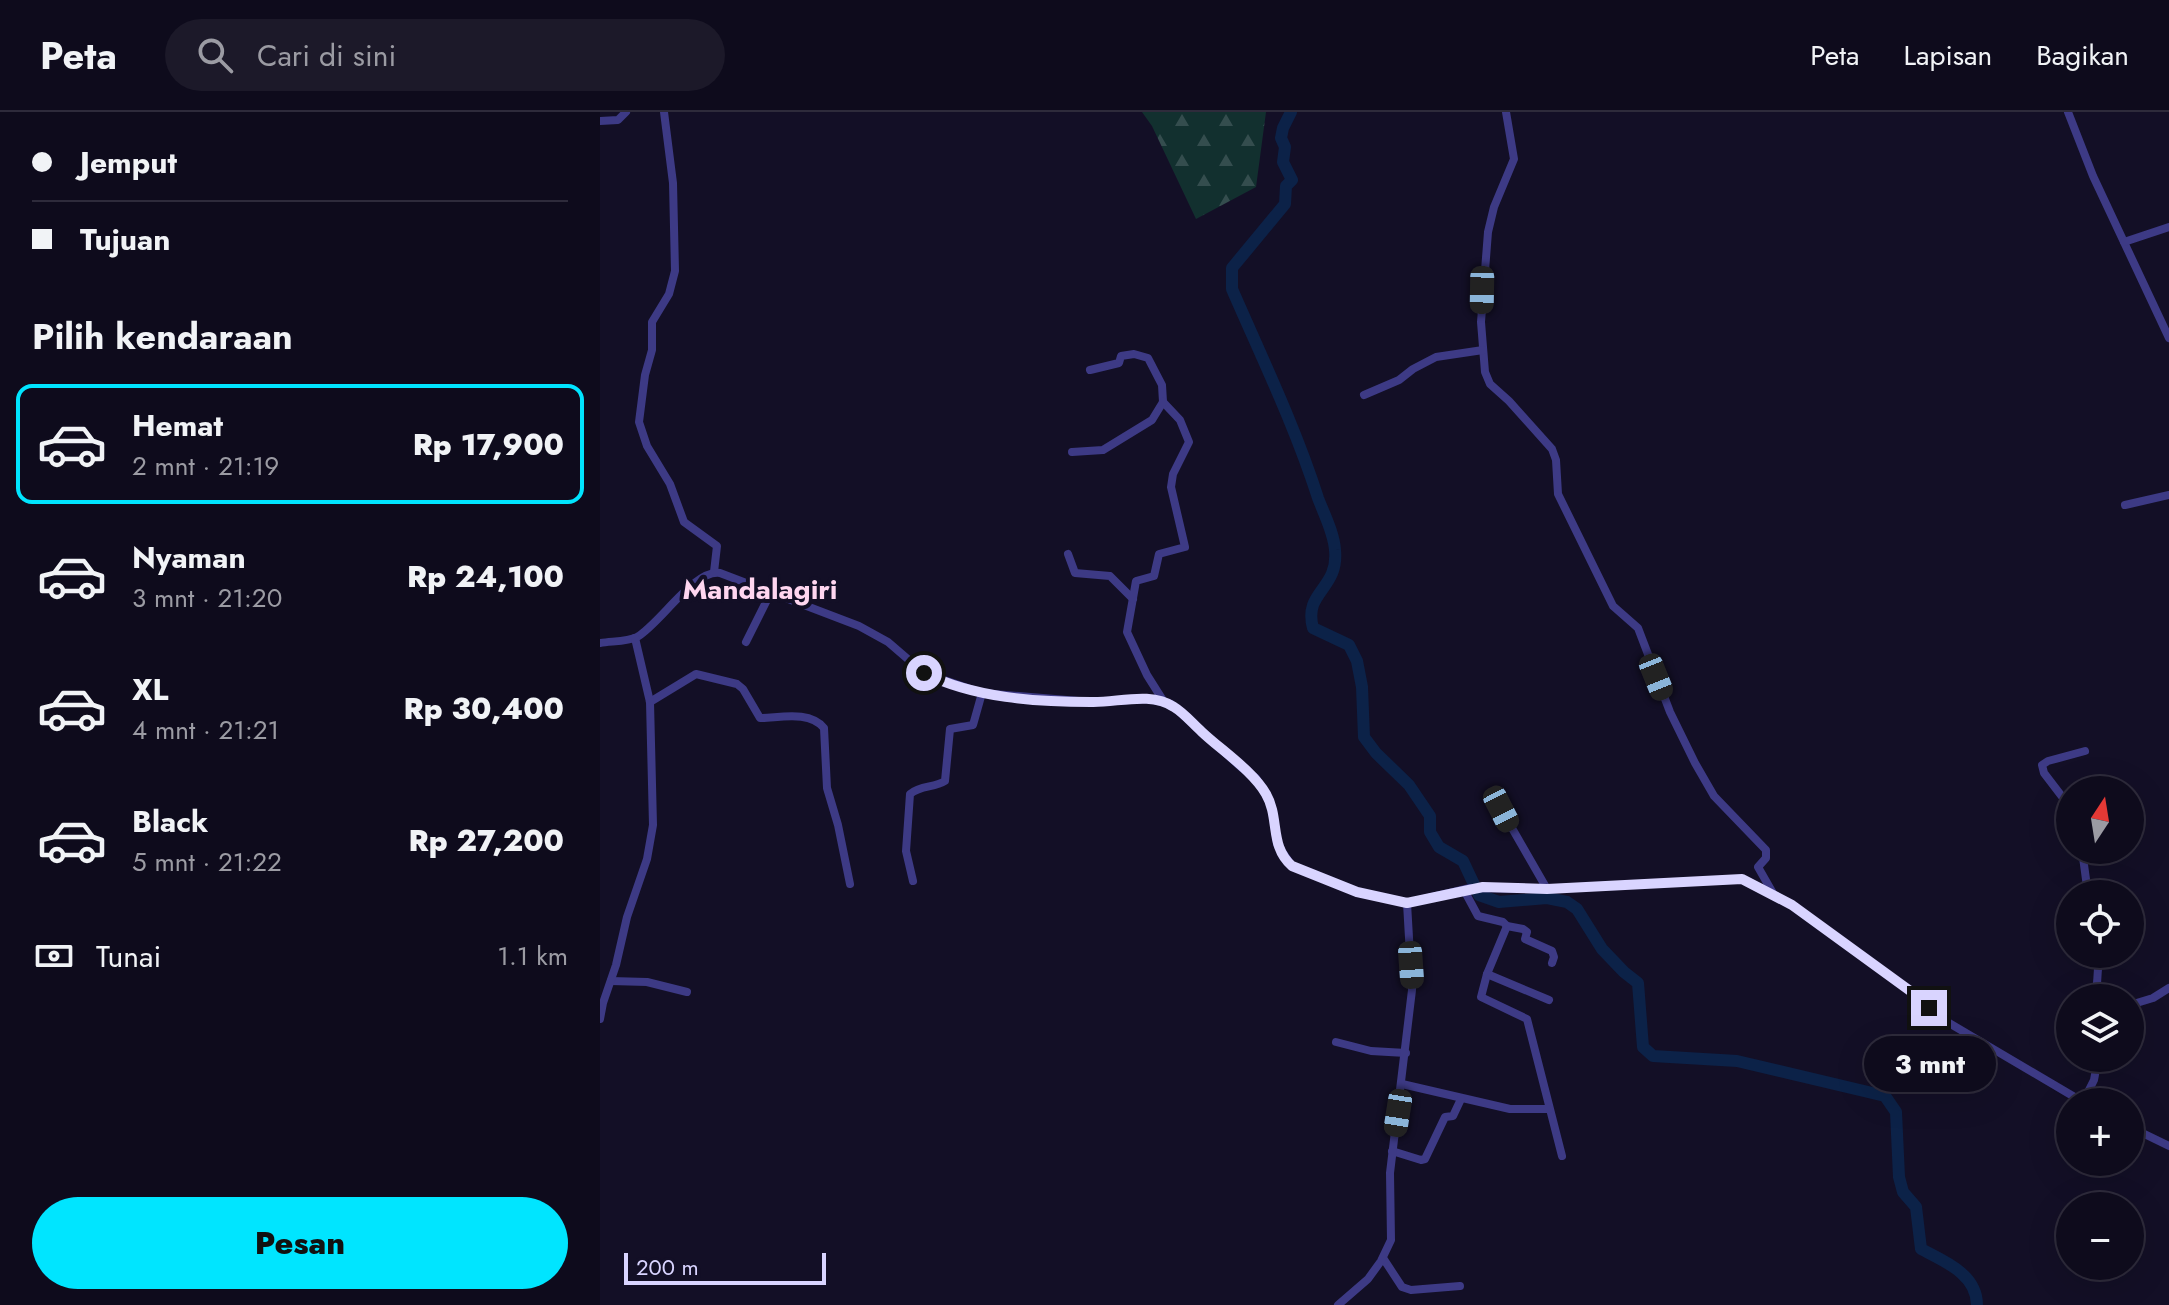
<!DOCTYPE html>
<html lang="id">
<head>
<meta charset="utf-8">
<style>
  :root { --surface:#0e0b1c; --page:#1c1929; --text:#f1f3f6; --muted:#9b9ba3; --line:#2e2b3b; --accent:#00e5ff }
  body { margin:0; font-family:Jost,sans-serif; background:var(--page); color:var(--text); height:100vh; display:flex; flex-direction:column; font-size:30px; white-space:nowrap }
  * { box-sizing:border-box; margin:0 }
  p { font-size:26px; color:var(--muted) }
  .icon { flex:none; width:44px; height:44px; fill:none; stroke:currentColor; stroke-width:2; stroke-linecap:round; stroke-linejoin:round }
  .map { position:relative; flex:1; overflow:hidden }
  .panel { display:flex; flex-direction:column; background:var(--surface); width:600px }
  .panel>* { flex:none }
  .top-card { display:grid; align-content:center; height:176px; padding:0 32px; background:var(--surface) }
  .needle { width:52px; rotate:12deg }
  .fabs { position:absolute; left:1456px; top:664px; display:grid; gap:16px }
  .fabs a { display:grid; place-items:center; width:88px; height:88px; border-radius:50%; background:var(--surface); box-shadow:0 8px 32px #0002,0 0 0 2px var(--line); font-size:40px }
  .scale { position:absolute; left:24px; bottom:20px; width:202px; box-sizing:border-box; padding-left:8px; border:4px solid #d9d4ff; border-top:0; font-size:22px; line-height:28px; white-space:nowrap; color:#d9d4ff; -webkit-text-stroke:6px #130f26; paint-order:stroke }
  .end { position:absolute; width:36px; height:36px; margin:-18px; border:10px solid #d9d4ff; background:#111; box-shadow:0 0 0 4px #111 }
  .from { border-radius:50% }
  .bubble { position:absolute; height:56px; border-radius:28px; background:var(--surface); box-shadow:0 8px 32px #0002,0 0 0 2px var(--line); font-size:26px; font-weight:800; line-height:56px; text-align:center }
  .car { position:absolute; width:24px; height:48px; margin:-24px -12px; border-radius:10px; box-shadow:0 0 6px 2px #0007; background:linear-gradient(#222 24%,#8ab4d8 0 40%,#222 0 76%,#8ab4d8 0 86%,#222 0) }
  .top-card b { display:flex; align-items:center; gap:28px; height:76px; font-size:30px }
  .top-card b+b { border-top:2px solid var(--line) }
  .top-card i { width:20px; height:20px; background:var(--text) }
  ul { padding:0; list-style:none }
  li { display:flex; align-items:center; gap:24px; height:120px; margin:0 16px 12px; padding:0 16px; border:4px solid transparent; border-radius:16px }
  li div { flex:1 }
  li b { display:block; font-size:30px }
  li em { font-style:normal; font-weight:800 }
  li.current { border-color:var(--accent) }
  li>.icon { width:72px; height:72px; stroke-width:1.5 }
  h2 { padding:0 32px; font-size:36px; line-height:96px }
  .pay { display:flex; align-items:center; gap:20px; height:88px; padding:0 32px; font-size:30px }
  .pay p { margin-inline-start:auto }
  .primary-button { display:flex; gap:16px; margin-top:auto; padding:16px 32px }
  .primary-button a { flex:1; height:92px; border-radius:48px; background:var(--accent); color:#111; font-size:32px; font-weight:800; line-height:92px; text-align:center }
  header { display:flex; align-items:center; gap:48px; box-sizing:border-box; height:112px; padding:0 40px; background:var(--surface); border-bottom:2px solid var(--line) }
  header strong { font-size:38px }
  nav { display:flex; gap:44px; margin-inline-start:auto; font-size:28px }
  .search { width:560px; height:72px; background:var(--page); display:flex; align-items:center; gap:20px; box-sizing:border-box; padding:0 28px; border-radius:44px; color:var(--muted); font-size:30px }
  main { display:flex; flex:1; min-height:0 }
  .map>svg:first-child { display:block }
  .forest { fill:url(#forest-firs) }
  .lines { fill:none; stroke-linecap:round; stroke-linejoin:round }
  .river { stroke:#0c2248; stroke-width:12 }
  .minor { stroke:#3d3a85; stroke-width:8 }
  .route { stroke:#d9d4ff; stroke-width:10 }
  .labels { text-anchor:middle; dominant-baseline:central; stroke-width:8; stroke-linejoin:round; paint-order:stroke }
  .quarter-label { font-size:28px; font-weight:bold; fill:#ffd6f0; stroke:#130f26 }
</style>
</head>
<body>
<header>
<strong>Peta</strong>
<div class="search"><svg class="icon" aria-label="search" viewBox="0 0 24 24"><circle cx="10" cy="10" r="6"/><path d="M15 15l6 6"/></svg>Cari di sini</div>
<nav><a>Peta</a><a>Lapisan</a><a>Bagikan</a></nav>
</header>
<main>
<section class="panel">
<div class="top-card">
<b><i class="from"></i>Jemput</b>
<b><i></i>Tujuan</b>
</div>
<h2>Pilih kendaraan</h2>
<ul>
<li class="current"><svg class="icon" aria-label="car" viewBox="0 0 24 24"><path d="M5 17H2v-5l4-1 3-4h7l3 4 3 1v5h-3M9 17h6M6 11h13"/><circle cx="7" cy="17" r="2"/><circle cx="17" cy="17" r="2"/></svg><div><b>Hemat</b><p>2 mnt · 21:19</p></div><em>Rp 17,900</em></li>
<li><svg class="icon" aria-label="car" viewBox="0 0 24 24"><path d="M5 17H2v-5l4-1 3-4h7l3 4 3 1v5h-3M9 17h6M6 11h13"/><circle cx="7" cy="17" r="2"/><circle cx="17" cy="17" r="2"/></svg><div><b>Nyaman</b><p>3 mnt · 21:20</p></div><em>Rp 24,100</em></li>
<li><svg class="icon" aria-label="car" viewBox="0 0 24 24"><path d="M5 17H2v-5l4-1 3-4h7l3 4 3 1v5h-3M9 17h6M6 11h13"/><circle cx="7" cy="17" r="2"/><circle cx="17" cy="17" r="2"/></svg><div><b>XL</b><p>4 mnt · 21:21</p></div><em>Rp 30,400</em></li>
<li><svg class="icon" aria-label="car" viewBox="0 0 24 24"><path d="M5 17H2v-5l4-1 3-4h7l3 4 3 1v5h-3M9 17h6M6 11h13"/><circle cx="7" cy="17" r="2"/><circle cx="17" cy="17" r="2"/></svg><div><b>Black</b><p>5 mnt · 21:22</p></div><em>Rp 27,200</em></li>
</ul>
<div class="pay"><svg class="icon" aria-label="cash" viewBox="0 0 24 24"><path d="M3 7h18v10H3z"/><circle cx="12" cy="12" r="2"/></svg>Tunai<p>1.1 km</p></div>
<div class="primary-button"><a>Pesan</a></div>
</section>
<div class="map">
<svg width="1569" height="1193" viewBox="0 0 1569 1193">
  <defs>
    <pattern id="forest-firs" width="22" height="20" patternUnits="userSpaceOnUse" patternTransform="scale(2)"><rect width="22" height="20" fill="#12302f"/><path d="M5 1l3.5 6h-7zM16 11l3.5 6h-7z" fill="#344d4e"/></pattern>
  </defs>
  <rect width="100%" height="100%" fill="#130f26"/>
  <polygon class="forest" points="542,0 666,0 656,75 596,107 552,14"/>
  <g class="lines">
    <path class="river" d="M691,0L683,16L681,26L685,35L683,50L692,68L686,74L685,92L632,156V177C662,246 695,314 718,386C724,402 734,421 735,438C739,478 703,479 713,516L749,533L757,549L762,575L764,625L776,641L809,673L830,704V720L839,735L863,749L879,783L899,790L947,786L967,790L977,797L1002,837L1024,860L1038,871L1043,935L1053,944L1137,949L1285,984L1296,1000L1299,1065L1303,1080L1316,1095L1321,1137C1344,1149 1377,1162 1377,1193"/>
    <g class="minor">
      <polyline points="64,0 73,71 75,159 69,182 52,210 52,238 45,263 39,310 47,334 70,372 84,410 117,434 114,460"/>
      <polyline points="906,0 914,47 894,95 888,120 881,210 885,260 890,272 909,289 952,337 956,348 958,382 1013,494 1038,516 1070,600 1095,651 1114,684 1166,738 1166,746 1158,755 1174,783"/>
      <polyline points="1468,0 1493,64 1569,226"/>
      <polyline points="0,9 18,8 26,0"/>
      <polyline points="1524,130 1569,115"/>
      <polyline points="490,258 519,251 521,244 534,242 548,246 562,273 563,290 580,308 589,330 573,362 571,375 585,435 559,442 554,464 536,469 527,520 547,563 564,590"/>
      <polyline points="764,283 799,268 813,257 836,245 883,238"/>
      <polyline points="472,340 503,338 552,308 563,290"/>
      <polyline points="1525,393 1569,383"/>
      <polyline points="468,442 475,461 510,464 533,487"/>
      <polyline points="146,530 171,480"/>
      <path d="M0,531C11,529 27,530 37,525C60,512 94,457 120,461L259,514L288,530L324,561L382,581L491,590L549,587L571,592L642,656L656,666L671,692L677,732L692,754L757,780L807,791L870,776L947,777L1142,767L1192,793L1313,881L1349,911L1483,990L1494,968L1498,946"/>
      <path d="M50,590L96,562L137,572L143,577L160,606C179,606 209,598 224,616L227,676L238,713L250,772"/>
      <polyline points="1470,695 1444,661 1442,653 1448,649 1485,639"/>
      <polyline points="901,697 947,777"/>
      <polyline points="1482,738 1488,782"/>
      <path d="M313,769L306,739L310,682C321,673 334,676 345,669L350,617L373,613L382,581"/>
      <polyline points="864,778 878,804 903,810 907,814 887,862 881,885 927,907 962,1044"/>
      <polyline points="907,814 923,817 927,820 925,827 952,839 954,845 952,851"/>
      <polyline points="887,862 949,888"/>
      <polyline points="11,869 47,870 87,880"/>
      <polyline points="1496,886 1499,842"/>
      <polyline points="1530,893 1553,886 1569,876"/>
      <polyline points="0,907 3,891 16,853 27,805 47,747 53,713 50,590 35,526"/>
      <polyline points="736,930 771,939 806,941"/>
      <polyline points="802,972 910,997 949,997"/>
      <polyline points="1530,1015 1569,1034"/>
      <polyline points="792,1039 821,1048 825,1047 845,1005 853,1004 861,987"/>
      <polyline points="783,1146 802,1175 811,1178 860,1174"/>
      <polyline points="738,1193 768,1167 781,1149 791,1128 790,1061 812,878 807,791"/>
    </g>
  </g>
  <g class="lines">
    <path class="route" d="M324,561C374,586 436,590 491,590C517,591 550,579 574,595C584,601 592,611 601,619C621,638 653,659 666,682C680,706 669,734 692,754L757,780L807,791L883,775L947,777L1142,767L1192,793L1313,881L1329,896"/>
  </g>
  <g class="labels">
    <g class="quarter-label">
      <text x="160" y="477">Mandalagiri</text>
    </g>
  </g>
</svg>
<div class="fabs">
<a><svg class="needle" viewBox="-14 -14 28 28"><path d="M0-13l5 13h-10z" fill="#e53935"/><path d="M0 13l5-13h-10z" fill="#9b9ba3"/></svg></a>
<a><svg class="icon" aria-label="locate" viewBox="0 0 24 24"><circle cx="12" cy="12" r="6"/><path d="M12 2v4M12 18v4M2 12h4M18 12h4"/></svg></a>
<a><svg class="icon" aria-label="layers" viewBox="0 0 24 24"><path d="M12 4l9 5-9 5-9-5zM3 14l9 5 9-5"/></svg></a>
<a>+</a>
<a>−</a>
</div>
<div class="scale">200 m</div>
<i class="end from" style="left:324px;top:561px"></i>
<i class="end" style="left:1329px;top:896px"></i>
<div class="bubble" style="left:1264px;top:924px;width:132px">3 mnt</div>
<i class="car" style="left:882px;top:178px;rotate:181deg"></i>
<i class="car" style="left:1056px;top:565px;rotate:158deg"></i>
<i class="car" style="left:901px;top:697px;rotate:153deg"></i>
<i class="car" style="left:811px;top:853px;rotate:176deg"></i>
<i class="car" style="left:798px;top:1001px;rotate:189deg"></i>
</div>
</main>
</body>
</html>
